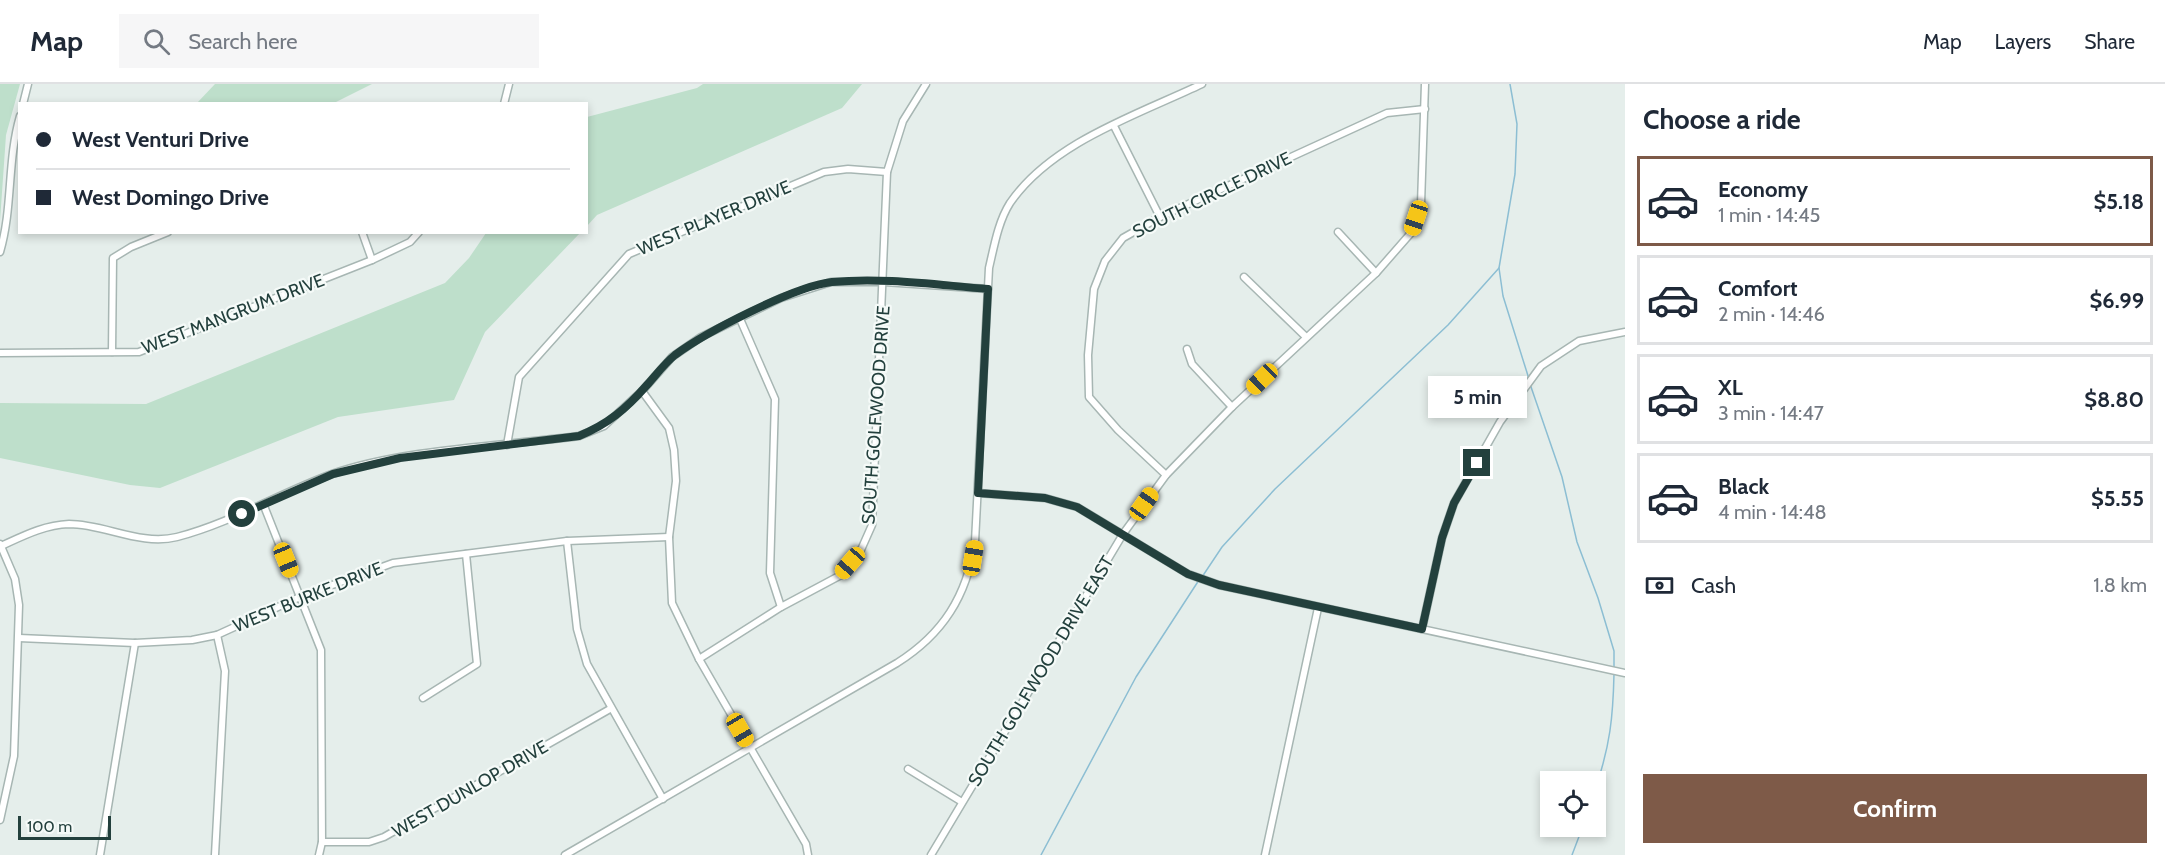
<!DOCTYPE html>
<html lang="en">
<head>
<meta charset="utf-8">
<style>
  :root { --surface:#fff; --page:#f6f6f7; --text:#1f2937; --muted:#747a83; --line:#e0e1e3; --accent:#7e5a48 }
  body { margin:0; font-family:Cabin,sans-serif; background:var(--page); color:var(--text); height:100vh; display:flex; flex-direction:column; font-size:22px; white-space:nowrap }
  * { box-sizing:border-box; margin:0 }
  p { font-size:20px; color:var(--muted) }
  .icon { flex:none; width:33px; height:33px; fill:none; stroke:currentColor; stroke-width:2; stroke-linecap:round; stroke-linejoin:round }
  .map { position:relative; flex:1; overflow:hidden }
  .sheet { display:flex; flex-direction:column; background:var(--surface); width:540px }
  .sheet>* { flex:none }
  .top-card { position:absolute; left:18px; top:18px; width:570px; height:132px; border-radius:0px; box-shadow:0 3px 9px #0003; display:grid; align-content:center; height:132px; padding:0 18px; background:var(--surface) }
  .controls { position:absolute; left:1540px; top:687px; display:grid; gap:12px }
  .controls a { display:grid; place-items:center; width:66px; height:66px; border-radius:0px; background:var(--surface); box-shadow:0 3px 9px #0003; font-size:30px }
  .scale { position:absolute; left:18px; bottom:15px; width:93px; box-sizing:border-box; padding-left:6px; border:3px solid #23403d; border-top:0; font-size:16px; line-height:21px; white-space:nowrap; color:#23403d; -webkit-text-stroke:4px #f5faf8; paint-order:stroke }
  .end { position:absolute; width:27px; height:27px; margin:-14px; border:8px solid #23403d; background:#fff; box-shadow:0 0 0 3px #fff }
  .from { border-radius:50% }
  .bubble { position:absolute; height:42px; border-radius:0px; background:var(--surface); box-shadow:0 3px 9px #0003; font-size:20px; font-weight:800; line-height:42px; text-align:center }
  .car { position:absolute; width:18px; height:36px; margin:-18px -9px; border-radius:8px; box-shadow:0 0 4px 2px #0007; background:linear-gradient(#f5c518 24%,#345 0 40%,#f5c518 0 76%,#345 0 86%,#f5c518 0) }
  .top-card b { display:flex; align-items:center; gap:21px; height:57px; font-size:22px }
  .top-card b+b { border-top:2px solid var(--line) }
  .top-card i { width:15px; height:15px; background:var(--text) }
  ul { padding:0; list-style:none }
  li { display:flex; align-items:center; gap:18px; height:90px; margin:0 12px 9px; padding:0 6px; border:3px solid var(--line); border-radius:0px }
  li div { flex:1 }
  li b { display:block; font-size:22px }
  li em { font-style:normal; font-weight:800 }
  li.active { border-color:var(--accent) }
  li>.icon { width:54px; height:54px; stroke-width:1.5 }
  h2 { padding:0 18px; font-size:27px; line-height:72px }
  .pay { display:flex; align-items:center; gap:15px; height:66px; padding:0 18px; font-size:22px }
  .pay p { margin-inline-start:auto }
  .cta { display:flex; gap:12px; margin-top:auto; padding:12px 18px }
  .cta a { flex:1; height:69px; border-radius:0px; background:var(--accent); color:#fff; font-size:24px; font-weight:800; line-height:69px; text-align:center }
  header { display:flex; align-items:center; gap:36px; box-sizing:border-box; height:84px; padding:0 30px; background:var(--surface); border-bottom:2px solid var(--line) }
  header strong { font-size:28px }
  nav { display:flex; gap:33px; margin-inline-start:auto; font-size:21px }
  .search { width:420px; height:54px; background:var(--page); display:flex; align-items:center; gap:15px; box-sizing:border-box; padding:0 21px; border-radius:0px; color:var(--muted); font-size:22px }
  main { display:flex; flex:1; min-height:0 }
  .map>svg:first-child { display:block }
  .green { fill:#bedfcb }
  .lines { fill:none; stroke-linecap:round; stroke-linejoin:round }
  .stream { stroke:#8cbed3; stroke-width:1.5 }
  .minor-casing { stroke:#a7b6b3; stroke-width:9 }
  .minor { stroke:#fff; stroke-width:6 }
  .route { stroke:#23403d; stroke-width:8 }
  .labels { text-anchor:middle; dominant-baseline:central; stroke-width:4.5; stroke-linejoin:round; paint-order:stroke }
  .street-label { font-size:18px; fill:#23403d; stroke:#f5faf8 }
</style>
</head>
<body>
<header>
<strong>Map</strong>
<div class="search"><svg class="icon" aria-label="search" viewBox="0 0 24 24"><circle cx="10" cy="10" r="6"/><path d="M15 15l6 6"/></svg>Search here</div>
<nav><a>Map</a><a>Layers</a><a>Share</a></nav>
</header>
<main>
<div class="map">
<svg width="1625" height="771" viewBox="0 0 1625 771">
  <rect width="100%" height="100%" fill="#e5eeeb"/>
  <g class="green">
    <polygon points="0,0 20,0 6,51 0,137"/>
    <polygon points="215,0 372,0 334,19 197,19"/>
    <polygon points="703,0 862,0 842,24 597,131 587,142 587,33 697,4"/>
    <polygon points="486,149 580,149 485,248 454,316 338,333 160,404 130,401 0,374 0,319 146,320 445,199 469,174"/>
  </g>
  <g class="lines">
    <g class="stream">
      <polyline points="1499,184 1503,212 1529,295"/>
      <polyline points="1530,300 1562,393 1577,458 1598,514 1614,567 1614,585"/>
      <polyline points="1202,493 1222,463 1275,405 1448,241 1499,184 1515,90 1517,40 1510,0"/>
      <path d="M1596,703C1610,661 1613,634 1614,590"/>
      <polyline points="1041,771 1136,593 1199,496"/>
      <polyline points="1572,771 1583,742"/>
    </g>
    <defs>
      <g id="minor">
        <polyline points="23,20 28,0"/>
        <polyline points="504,20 509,0"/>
        <polyline points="1114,42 1160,133"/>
        <polyline points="362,148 372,176"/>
        <polyline points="1338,148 1376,189"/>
        <path d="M0,168C13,123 7,77 20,32"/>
        <polyline points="1244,193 1306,253"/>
        <polyline points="740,235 775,315 770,489 781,523"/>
        <polyline points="1187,265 1192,280 1232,323"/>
        <polyline points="112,268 113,174 131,163 168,148"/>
        <polyline points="0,269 139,268 372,176 410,158 419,148"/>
        <polyline points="642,307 669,344 674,366 676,397 669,453 672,519 699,575 806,760 808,771"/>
        <polyline points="507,361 519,293 629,170 824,88 848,85 887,88"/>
        <polyline points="1166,391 1118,346 1089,313 1088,271 1094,205 1105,177 1123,154 1160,133 1387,29 1425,25"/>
        <polyline points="978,409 1045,414 1077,423 1188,490 1219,501 1625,589"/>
        <polyline points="264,422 321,566 322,758 319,771"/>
        <polyline points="567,457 577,545 587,580 663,715"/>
        <polyline points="0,460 15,495 19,521 14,672 0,736"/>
        <path d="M1,462C23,452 44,441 69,440C105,440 140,462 177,453C231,439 280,409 332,390C404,365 502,362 579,352L604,342L642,307L672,273L701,253L781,214L831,198H884L988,205"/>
        <polyline points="1422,545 1442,454 1454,419 1500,338 1541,282 1579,257 1625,248"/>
        <polyline points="19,554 135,559 192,556 217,551 302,512 393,479 567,457 669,453"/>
        <polyline points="699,575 781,523 841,491 860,468 872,441 887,88 903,37 926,0"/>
        <polyline points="423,614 477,580 466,470"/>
        <polyline points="908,685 962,718"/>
        <polyline points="322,758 369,758 384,753 610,625"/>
        <polyline points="100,771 135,559"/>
        <polyline points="215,771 225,587 217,551"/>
        <path d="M565,771L897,579C943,550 967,512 975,458L989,184C994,163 998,138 1010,119C1052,58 1137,31 1202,0"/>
        <polyline points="931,771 1123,450 1166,391 1232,323 1376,189 1411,149 1421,120 1425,0"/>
        <polyline points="1265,771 1318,524"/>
      </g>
    </defs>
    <use href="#minor" class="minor-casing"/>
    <use href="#minor" class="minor"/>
  </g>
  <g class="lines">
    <path class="route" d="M242,430L333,390L400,374L579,352C608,340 626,325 647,301C656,291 665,279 675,271C706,248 795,202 832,198C883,193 937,201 988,205L978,409L1045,414L1077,423L1188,490L1219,501L1422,545L1442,454L1454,419L1477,379"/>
  </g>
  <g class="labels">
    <g class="street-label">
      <text transform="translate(1212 111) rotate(-26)">SOUTH CIRCLE DRIVE</text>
      <text transform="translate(714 134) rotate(-23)">WEST PLAYER DRIVE</text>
      <text transform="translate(233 230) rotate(-21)">WEST MANGRUM DRIVE</text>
      <text transform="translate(876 331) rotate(-86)">SOUTH GOLFWOOD DRIVE</text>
      <text transform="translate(308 513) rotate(-22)">WEST BURKE DRIVE</text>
      <text transform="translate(1041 587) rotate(-59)">SOUTH GOLFWOOD DRIVE EAST</text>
      <text transform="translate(470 705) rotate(-30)">WEST DUNLOP DRIVE</text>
    </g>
  </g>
</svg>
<div class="controls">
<a><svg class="icon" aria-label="locate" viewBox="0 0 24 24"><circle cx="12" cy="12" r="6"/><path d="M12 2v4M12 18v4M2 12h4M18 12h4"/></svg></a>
</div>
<div class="scale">100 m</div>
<i class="end from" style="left:242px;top:430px"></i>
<i class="end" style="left:1477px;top:379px"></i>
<div class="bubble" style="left:1428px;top:292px;width:99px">5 min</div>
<i class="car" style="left:1416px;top:134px;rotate:198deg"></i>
<i class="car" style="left:1262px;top:295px;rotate:226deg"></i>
<i class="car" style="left:1144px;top:420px;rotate:35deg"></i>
<i class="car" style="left:973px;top:474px;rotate:9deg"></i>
<i class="car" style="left:286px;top:476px;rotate:158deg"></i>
<i class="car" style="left:850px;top:479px;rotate:221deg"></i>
<i class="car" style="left:740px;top:646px;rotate:150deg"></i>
<div class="top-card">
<b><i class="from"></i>West Venturi Drive</b>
<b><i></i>West Domingo Drive</b>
</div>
</div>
<section class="sheet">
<h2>Choose a ride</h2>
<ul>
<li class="active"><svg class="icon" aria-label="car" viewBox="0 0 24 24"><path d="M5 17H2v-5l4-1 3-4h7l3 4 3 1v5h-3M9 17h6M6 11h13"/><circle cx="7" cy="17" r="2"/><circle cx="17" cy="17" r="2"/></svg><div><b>Economy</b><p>1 min · 14:45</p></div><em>$5.18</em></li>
<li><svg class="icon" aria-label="car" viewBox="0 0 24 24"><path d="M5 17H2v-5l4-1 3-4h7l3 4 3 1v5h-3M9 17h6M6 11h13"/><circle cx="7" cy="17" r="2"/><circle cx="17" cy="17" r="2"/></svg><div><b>Comfort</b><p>2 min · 14:46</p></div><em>$6.99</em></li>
<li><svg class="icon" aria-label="car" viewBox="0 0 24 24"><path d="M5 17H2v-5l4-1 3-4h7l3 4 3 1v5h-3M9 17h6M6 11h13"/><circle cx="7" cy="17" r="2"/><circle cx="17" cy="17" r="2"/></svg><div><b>XL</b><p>3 min · 14:47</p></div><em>$8.80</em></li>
<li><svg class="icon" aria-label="car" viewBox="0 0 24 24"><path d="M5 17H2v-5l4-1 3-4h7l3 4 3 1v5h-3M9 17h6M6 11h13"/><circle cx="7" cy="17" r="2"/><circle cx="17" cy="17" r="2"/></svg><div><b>Black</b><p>4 min · 14:48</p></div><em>$5.55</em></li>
</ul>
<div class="pay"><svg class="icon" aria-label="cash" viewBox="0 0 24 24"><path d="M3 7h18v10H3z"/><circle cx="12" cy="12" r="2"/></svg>Cash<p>1.8 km</p></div>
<div class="cta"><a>Confirm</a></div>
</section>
</main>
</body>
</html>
